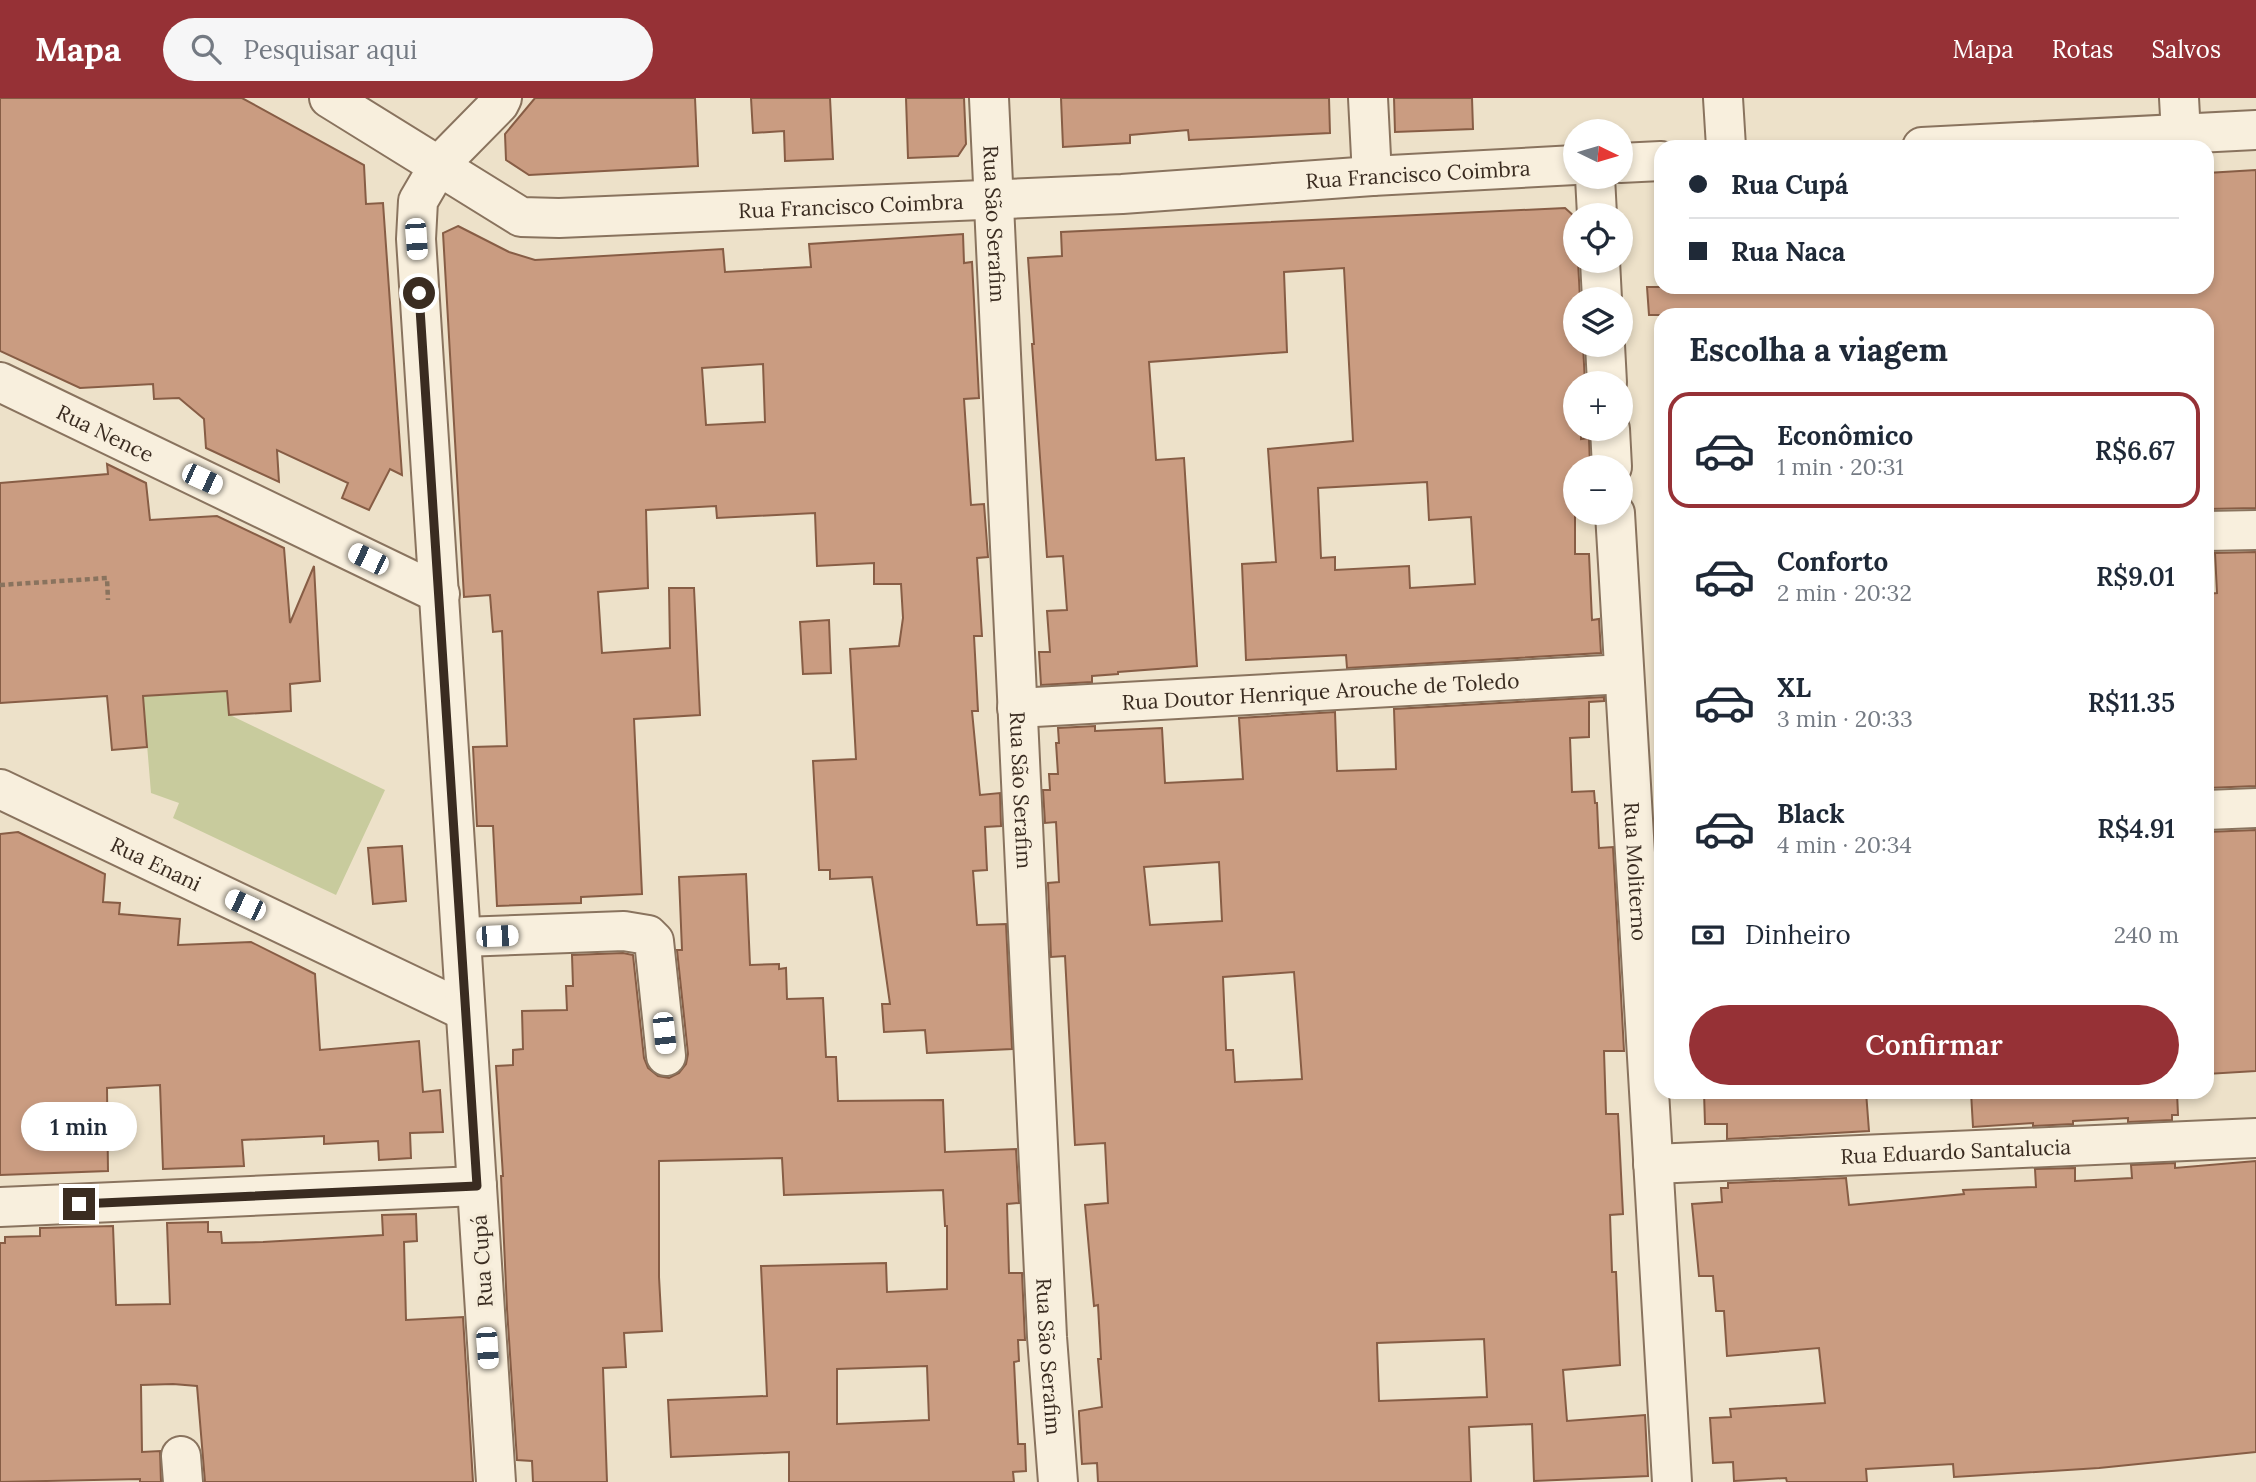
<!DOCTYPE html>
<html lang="pt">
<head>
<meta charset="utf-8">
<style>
  :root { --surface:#fff; --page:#f6f6f7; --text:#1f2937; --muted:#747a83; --line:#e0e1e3; --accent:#963136 }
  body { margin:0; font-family:Lora,serif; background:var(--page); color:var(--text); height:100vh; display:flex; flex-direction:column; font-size:26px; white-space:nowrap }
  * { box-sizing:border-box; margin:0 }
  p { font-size:23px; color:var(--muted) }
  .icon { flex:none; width:38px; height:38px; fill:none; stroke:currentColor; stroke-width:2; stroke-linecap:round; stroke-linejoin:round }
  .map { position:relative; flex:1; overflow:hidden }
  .sheet { position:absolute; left:1654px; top:210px; width:560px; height:791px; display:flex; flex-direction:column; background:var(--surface); border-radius:21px; box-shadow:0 4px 10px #0003 }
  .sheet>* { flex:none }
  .top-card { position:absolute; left:1654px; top:42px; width:560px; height:154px; border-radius:21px; box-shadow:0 4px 10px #0003; display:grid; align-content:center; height:154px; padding:0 35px; background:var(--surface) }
  .needle { width:46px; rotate:95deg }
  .tools { position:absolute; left:1563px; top:21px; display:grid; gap:14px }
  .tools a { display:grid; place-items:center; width:70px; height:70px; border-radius:50%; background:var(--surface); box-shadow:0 4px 10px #0003; font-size:35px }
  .end { position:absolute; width:32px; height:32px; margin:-16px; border:9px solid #3a2c21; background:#fff; box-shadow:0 0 0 4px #fff }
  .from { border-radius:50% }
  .bubble { position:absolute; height:49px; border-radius:24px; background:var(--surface); box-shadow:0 4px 10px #0003; font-size:23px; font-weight:600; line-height:49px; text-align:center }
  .car { position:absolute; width:21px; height:42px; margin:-21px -10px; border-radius:9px; box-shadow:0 0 5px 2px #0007; background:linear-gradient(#fff 24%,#345 0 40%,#fff 0 76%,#345 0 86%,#fff 0) }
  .top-card b { display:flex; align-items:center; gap:24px; height:66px; font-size:26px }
  .top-card b+b { border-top:2px solid var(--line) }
  .top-card i { width:18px; height:18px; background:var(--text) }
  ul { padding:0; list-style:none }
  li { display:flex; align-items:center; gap:21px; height:116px; margin:0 14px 10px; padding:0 21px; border:4px solid transparent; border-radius:21px }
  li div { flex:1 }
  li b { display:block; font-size:26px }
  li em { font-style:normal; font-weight:600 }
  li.selected { border-color:var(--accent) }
  li>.icon { width:63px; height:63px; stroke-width:1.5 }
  h2 { padding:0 35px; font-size:32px; line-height:84px }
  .pay { display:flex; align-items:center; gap:18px; height:77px; padding:0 35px; font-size:26px }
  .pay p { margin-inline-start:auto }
  .primary-button { display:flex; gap:14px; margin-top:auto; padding:14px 35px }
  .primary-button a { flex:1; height:80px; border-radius:42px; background:var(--accent); color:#fff; font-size:28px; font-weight:600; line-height:80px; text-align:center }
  header { display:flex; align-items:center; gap:42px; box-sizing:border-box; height:98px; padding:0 35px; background:var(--accent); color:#fff }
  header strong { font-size:33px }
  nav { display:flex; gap:38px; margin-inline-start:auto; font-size:24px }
  .search { width:490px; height:63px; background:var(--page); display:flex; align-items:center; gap:18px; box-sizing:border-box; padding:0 24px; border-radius:38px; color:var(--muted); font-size:26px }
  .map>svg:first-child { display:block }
  .green { fill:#c8cb9d }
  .building { fill:#ca9c81; stroke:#875d45; stroke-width:2; fill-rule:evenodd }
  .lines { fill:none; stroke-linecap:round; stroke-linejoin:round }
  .minor-casing { stroke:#89735e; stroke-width:42 }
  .path { stroke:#89735e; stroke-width:4.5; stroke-dasharray:5 3.5; stroke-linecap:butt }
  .minor { stroke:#f8efdd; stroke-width:38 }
  .route { stroke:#3a2c21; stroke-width:9 }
  .labels { text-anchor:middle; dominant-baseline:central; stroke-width:7; stroke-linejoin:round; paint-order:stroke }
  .street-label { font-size:21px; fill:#3a2c21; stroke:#f5ecd9 }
</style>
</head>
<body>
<header>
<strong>Mapa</strong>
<div class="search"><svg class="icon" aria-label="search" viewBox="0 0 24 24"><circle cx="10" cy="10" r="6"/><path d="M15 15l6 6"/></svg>Pesquisar aqui</div>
<nav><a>Mapa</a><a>Rotas</a><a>Salvos</a></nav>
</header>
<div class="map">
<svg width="2256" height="1384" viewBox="0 0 2256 1384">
  <rect width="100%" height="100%" fill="#ede1c9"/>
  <polygon class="green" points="227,593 230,617 385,692 336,797 173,720 179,705 151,695 143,598"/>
  <g class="building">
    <polygon points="0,0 242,0 364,67 366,106 383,105 402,377 390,371 369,412 342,400 348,385 277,352 279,384 206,350 204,321 179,300 154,301 153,286 80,290 0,253"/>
    <polygon points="535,0 695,0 698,68 529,77 506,62 505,36"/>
    <polygon points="751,0 830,0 833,61 785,63 784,33 753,35"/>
    <polygon points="906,0 964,0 966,46 958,58 908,60"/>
    <polygon points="1061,0 1329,0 1330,35 1189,42 1188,32 1130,37 1130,45 1063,49"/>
    <polygon points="1394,0 1472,0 1473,31 1395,34"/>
    <polygon points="2256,72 2256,410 2207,411 2207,217 1649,217 1647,189 2207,189 2207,75"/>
    <path d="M1565,110L1575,119V163H1578L1580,201H1575V247H1583L1585,285H1575V331H1581V341L1589,340L1590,369H1575V456H1589L1592,522L1599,521L1601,555L1347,570L1346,557L1246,562L1242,466L1276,464L1268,351L1353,343L1344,170L1284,174L1287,254L1149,264L1156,362L1184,360L1197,568L1118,574V576L1092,578V584L1041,587L1039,554H1050L1047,513L1067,512L1063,458L1047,459L1032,246H1034L1028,160L1062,158L1061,134ZM1427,384L1429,422L1471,419L1475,486L1410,490L1409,468L1335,472V459L1321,460L1318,390Z"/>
    <path d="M458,128L509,154L535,162L723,151L725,174L811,169L809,146L963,136L964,165L972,164L979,300L964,301L971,407L984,406L988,459L977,460L982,538H974L978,613H972L980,697L1000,695L1001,728L985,729L987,772L973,773L977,827L1006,826L1012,951L927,955L925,932L884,934L882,906H890L872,779L830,781V772H819L813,663L856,661L850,551L899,548L903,520L901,486H874V465L817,468L815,415L717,420L716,408L646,412L648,490L598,494L602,555L670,550L669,490H694L700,617L634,621L642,796L581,799V805L497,808L493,728H477L473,649L507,648L502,533L493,534L490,497L464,499L443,135ZM763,266L765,324L706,327L702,270Z"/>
    <polygon points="107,366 146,385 150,422 217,418 284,450 290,525 314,468 320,583 290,586 291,613 229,617 227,593 143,598 147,649 112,652 107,598 0,605 0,385 108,376"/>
    <polygon points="2256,454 2256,688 2207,690 2207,496 2217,495 2215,455"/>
    <polygon points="829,522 831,575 803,576 800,524"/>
    <path d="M1604,599V603L1589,604V639L1570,640L1572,694L1594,693L1595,705H1597L1599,750L1613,749L1624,953H1604L1606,1016H1618L1623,1116L1610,1117L1612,1174H1616L1620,1267L1563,1272L1567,1323L1645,1317L1648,1378L1534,1383L1532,1326L1469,1329L1471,1384H1098L1097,1365L1082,1366L1079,1316V1313L1102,1309L1098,1261H1101L1098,1207L1094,1208L1085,1107L1108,1105L1105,1045L1075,1047L1065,858L1051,859L1048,785L1059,784L1056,724L1045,725L1043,692H1050L1049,676H1058L1056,645H1059L1058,630L1095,628V633L1162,630L1165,685L1243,681L1239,620L1335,614L1337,673L1396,671L1394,611ZM1219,764L1222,823L1150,827L1144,769ZM1294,874L1302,981L1235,984L1233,952H1226L1223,879ZM1484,1241L1487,1299L1379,1303L1377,1245Z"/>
    <polygon points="2256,732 2256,973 2207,976 2207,734"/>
    <polygon points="18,734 105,776 103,804 120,805 119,816 180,821 178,847 251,844 315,876 320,952 419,943 423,994 440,992 443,1034 410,1035 411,1060 379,1062 378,1043 324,1046 324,1038 242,1042 244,1068 163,1071 160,987 107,990 108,1073 0,1077 0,736"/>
    <polygon points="402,748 406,803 373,806 368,750"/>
    <path d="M746,776L750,867L779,866V871L786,870L787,901L823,900L826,959H836L838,1003L943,1002L945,1054L1016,1051L1019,1105L1007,1106L1009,1175H1022L1025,1242H1018L1019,1263L1014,1264L1018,1346H1025L1026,1373L1013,1374L1014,1384H789V1354L671,1359L668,1302L767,1298L761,1168L886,1165L887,1194L947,1191V1128H945L943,1092L784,1097L782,1060L659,1063V1179L662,1233L624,1235L626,1269L603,1270L607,1384H533L532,1363L517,1362L507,1211L501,1078H503L496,968L513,967V952L523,951L522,913L567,912L566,888H573L572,857L623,855L633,857L644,960L648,970L658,978L669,980L679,975L686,966L688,956L677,852H682L679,779ZM927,1268L929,1322L837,1326V1271Z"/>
    <polygon points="1704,994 1866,994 1869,1033 1727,1041 1727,1026 1705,1026"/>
    <polygon points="1971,994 2177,994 2178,1017 2172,1017 2172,1022 2128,1024 2128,1020 2073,1023 2073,1026 2033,1028 2033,1025 1973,1029"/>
    <polygon points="2256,1063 2256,1354 2099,1370 1954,1379 1953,1366 1866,1371 1867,1384 1787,1384 1786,1380 1734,1383 1733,1364 1713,1365 1710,1320 1731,1319 1730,1311 1825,1305 1819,1250 1727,1258 1724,1213 1716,1213 1713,1178 1699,1178 1692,1106 1722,1104 1721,1090 1728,1090 1728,1085 1846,1080 1849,1107 1964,1096 1963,1092 2036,1089 2035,1071 2075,1070 2075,1083 2132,1080 2131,1067 2175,1065 2175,1070"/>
    <polygon points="416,1116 417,1143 404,1144 406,1222 463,1219 473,1384 205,1384 197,1288 173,1286 141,1287 142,1354 160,1353 161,1384 140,1384 140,1381 0,1384 0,1145 5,1145 5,1139 40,1138 40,1130 113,1128 116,1207 170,1206 167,1125 208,1124 208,1134 221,1134 222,1145 263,1144 383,1137 382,1117"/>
  </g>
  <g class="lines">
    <defs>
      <g id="minor">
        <path id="s1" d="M329,0L521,119L559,120L1122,96L1372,78L1575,67"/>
        <path id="s2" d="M989,0L1047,1239L1058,1384"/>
        <polyline points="1368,0 1372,78"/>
        <polyline points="1723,0 1726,49"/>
        <polyline points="2179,0 2181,36"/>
        <polyline points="1922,49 2256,32"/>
        <polyline points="1620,65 1661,63"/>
        <polyline points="1595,79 1597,117"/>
        <polyline points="1600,163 1602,201"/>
        <polyline points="1605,247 1607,285"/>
        <path id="s3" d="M0,284L440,496"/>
        <polyline points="1610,331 1612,369"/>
        <path id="s4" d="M1615,415L1672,1384"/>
        <polyline points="2207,433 2256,432"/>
        <path id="s5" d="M1017,610L1624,576"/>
        <path id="s6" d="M0,691L465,913"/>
        <polyline points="2207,712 2256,710"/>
        <polyline points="462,839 624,833 648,837 654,843 666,958"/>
        <path id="s7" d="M1653,1066L2256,1040"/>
        <polyline points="0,1109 477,1088"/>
        <polyline points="181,1358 183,1384"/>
        <polyline points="496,1384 416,141 418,103 439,67 499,6 502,0"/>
      </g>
    </defs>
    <use href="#minor" class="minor-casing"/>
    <polyline class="path" points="0,487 107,480 108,502"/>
    <use href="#minor" class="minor"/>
  </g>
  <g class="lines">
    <polyline class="route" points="79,1106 477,1088 419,195"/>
  </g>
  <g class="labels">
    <g class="street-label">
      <text stroke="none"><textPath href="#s1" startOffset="1124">Rua Francisco Coimbra</textPath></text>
      <text stroke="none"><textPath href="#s1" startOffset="556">Rua Francisco Coimbra</textPath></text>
      <text stroke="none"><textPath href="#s2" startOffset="126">Rua São Serafim</textPath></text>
      <text stroke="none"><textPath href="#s3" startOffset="117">Rua Nence</textPath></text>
      <text stroke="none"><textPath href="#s5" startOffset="304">Rua Doutor Henrique Arouche de Toledo</textPath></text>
      <text stroke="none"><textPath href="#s2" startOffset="693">Rua São Serafim</textPath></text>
      <text stroke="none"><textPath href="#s6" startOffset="173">Rua Enani</textPath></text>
      <text stroke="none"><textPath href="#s4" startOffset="359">Rua Moliterno</textPath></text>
      <text stroke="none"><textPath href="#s7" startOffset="303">Rua Eduardo Santalucia</textPath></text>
      <text transform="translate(482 1163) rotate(-94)">Rua Cupá</text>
      <text stroke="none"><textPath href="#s2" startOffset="1260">Rua São Serafim</textPath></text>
    </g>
  </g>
</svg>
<div class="tools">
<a><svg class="needle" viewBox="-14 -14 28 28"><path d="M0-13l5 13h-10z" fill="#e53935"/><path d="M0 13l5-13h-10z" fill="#747a83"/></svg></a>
<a><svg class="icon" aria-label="locate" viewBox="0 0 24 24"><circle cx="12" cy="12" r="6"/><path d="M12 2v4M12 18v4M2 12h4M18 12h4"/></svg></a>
<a><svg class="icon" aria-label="layers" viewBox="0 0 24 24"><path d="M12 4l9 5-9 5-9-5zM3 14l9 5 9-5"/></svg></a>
<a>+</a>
<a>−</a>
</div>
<i class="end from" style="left:419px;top:195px"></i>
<i class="end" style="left:79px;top:1106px"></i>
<div class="bubble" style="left:21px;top:1004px;width:116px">1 min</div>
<i class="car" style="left:416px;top:141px;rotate:176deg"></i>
<i class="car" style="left:202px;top:381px;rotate:115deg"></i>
<i class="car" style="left:368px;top:461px;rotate:296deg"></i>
<i class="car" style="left:245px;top:807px;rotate:295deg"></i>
<i class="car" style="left:497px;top:838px;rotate:88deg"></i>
<i class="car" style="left:664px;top:935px;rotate:174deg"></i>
<i class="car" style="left:487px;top:1250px;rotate:176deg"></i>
<div class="top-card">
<b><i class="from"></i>Rua Cupá</b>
<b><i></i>Rua Naca</b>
</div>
<section class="sheet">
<h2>Escolha a viagem</h2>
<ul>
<li class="selected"><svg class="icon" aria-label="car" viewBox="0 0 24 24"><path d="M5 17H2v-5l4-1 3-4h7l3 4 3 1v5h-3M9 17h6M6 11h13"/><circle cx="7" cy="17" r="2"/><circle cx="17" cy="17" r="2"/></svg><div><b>Econômico</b><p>1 min · 20:31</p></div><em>R$6.67</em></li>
<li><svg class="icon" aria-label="car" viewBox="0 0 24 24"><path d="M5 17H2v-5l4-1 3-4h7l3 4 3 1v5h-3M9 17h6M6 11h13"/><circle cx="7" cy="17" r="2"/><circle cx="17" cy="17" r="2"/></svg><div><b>Conforto</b><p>2 min · 20:32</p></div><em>R$9.01</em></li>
<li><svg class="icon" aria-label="car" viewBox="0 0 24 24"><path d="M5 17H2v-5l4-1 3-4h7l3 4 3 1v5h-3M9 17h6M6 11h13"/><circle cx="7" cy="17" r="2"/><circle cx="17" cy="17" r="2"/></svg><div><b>XL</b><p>3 min · 20:33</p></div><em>R$11.35</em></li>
<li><svg class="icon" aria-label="car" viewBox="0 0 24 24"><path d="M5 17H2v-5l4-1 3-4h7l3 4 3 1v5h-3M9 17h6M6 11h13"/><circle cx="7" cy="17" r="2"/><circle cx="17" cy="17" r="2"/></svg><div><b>Black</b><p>4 min · 20:34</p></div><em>R$4.91</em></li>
</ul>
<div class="pay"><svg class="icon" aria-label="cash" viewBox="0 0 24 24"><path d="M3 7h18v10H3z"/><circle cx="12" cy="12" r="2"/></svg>Dinheiro<p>240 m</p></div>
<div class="primary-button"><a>Confirmar</a></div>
</section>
</div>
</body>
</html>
